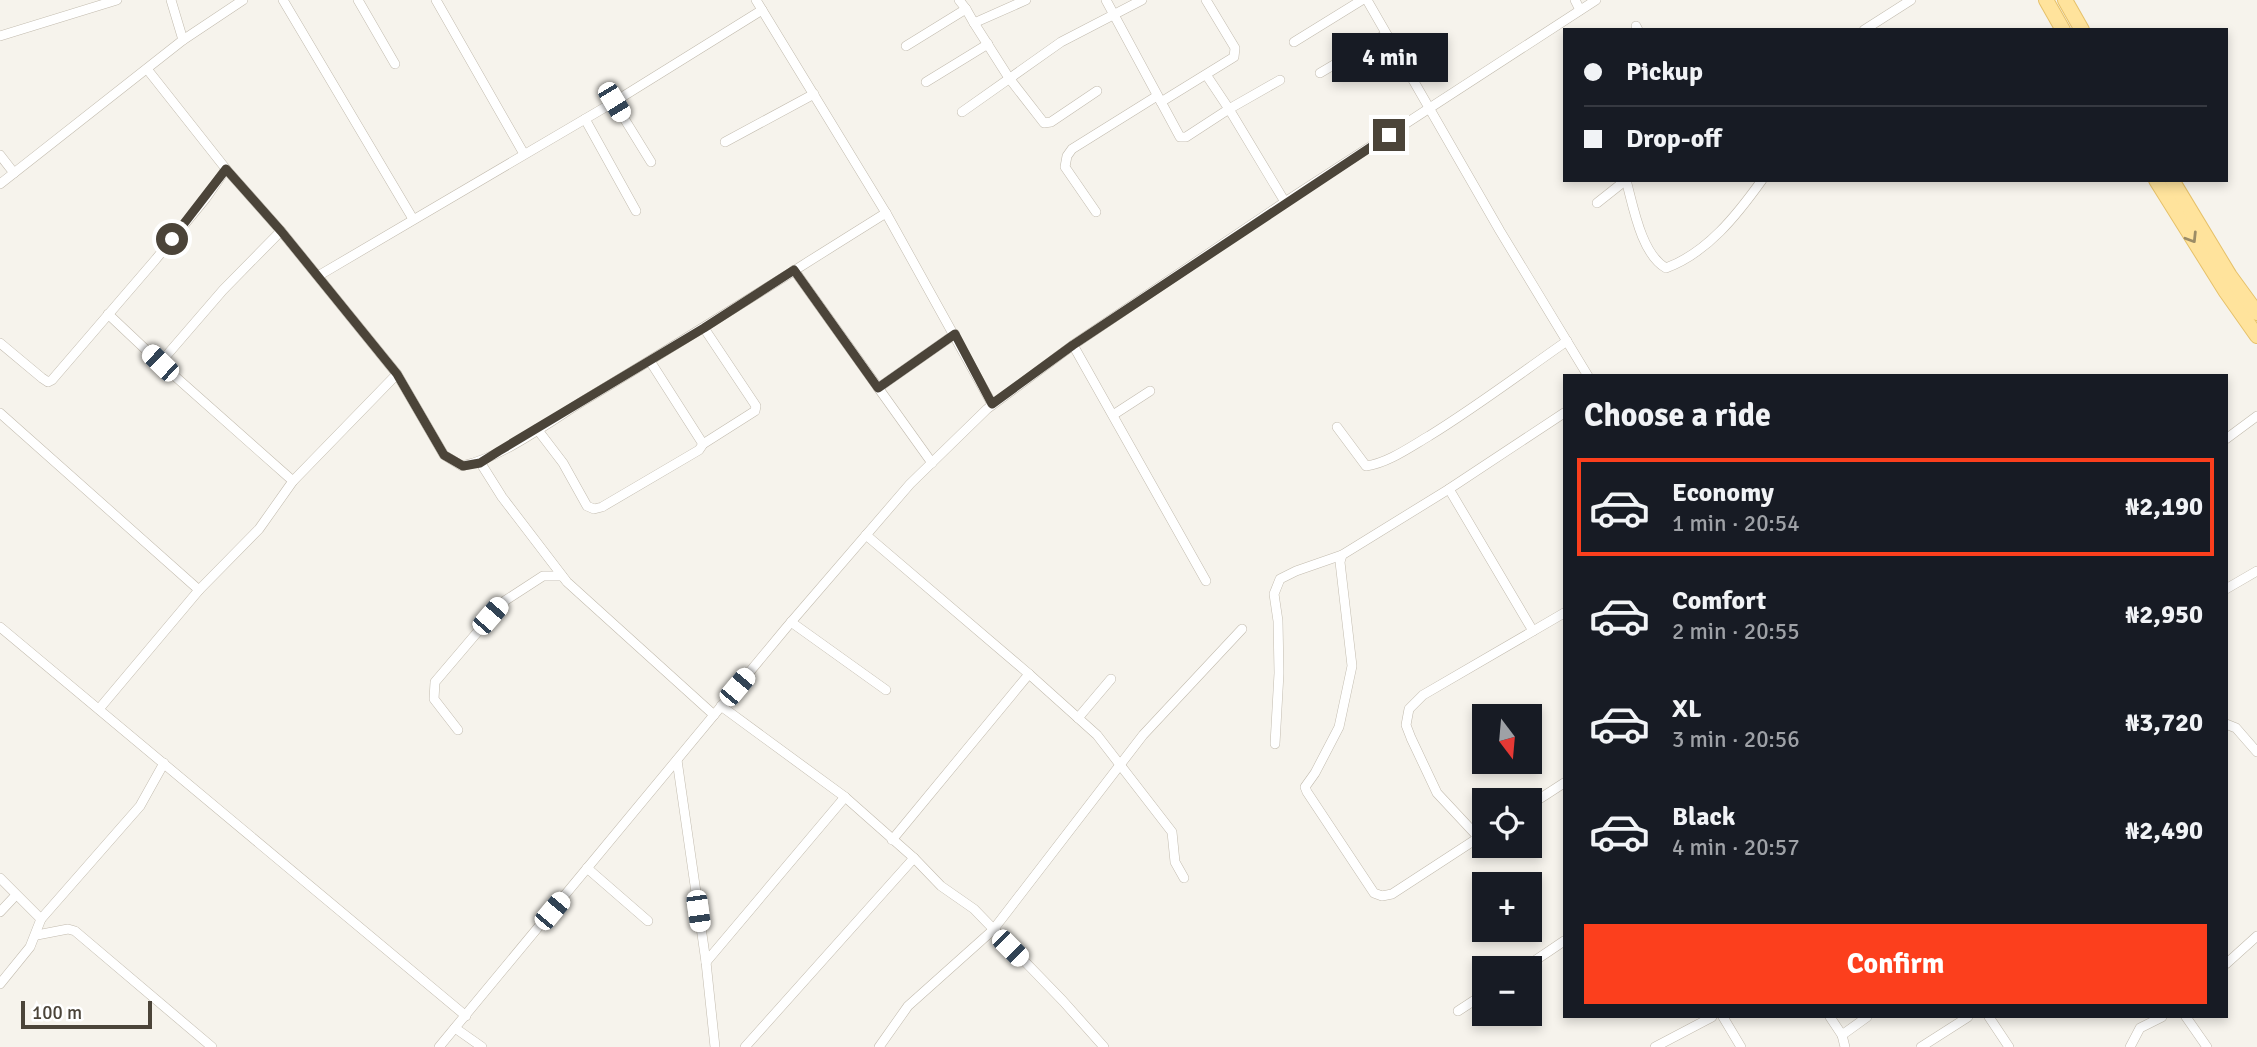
<!DOCTYPE html>
<html lang="en">
<head>
<meta charset="utf-8">
<style>
  :root { --surface:#171b24; --page:#242831; --text:#f1f3f6; --muted:#9ea1a6; --line:#363941; --accent:#fc3f1d }
  body { margin:0; font-family:Signika,sans-serif; background:var(--page); color:var(--text); height:100vh; display:flex; flex-direction:column; font-size:26px; white-space:nowrap }
  * { box-sizing:border-box; margin:0 }
  p { font-size:23px; color:var(--muted) }
  .icon { flex:none; width:38px; height:38px; fill:none; stroke:currentColor; stroke-width:2; stroke-linecap:round; stroke-linejoin:round }
  .map { position:relative; flex:1; overflow:hidden }
  .panel { position:absolute; left:1563px; top:374px; width:665px; height:644px; display:flex; flex-direction:column; background:var(--surface); border-radius:0px; box-shadow:0 4px 10px #0003 }
  .panel>* { flex:none }
  .banner { position:absolute; left:1563px; top:28px; width:665px; height:154px; border-radius:0px; box-shadow:0 4px 10px #0003; display:grid; align-content:center; height:154px; padding:0 21px; background:var(--surface) }
  .needle { width:46px; rotate:164deg }
  .buttons { position:absolute; left:1472px; top:704px; display:grid; gap:14px }
  .buttons a { display:grid; place-items:center; width:70px; height:70px; border-radius:0px; background:var(--surface); box-shadow:0 4px 10px #0003; font-size:35px }
  .scale { position:absolute; left:21px; bottom:18px; width:131px; box-sizing:border-box; padding-left:7px; border:4px solid #4b4439; border-top:0; font-size:19px; line-height:24px; white-space:nowrap; color:#4b4439; -webkit-text-stroke:5px #fff; paint-order:stroke }
  .end { position:absolute; width:32px; height:32px; margin:-16px; border:9px solid #4b4439; background:#fff; box-shadow:0 0 0 4px #fff }
  .from { border-radius:50% }
  .bubble { position:absolute; height:49px; border-radius:0px; background:var(--surface); box-shadow:0 4px 10px #0003; font-size:23px; font-weight:700; line-height:49px; text-align:center }
  .car { position:absolute; width:21px; height:42px; margin:-21px -10px; border-radius:9px; box-shadow:0 0 5px 2px #0007; background:linear-gradient(#fff 24%,#345 0 40%,#fff 0 76%,#345 0 86%,#fff 0) }
  .banner b { display:flex; align-items:center; gap:24px; height:66px; font-size:26px }
  .banner b+b { border-top:2px solid var(--line) }
  .banner i { width:18px; height:18px; background:var(--text) }
  ul { padding:0; list-style:none }
  li { display:flex; align-items:center; gap:21px; height:98px; margin:0 14px 10px; padding:0 7px; border:4px solid transparent; border-radius:0px }
  li div { flex:1 }
  li b { display:block; font-size:26px }
  li em { font-style:normal; font-weight:700 }
  li.selected { border-color:var(--accent) }
  li>.icon { width:63px; height:63px; stroke-width:1.5 }
  h2 { padding:0 21px; font-size:32px; line-height:84px }
  .primary-button { display:flex; gap:14px; margin-top:auto; padding:14px 21px }
  .primary-button a { flex:1; height:80px; border-radius:0px; background:var(--accent); color:#fff; font-size:28px; font-weight:700; line-height:80px; text-align:center }
  .map>svg:first-child { display:block }
  .lines { fill:none; stroke-linecap:round; stroke-linejoin:round }
  .street-casing { stroke:#c2bbae; stroke-width:10 }
  .primary-casing { stroke:#e6c16a; stroke-width:16 }
  .street { stroke:#fff; stroke-width:9 }
  .primary { stroke:#ffe39c; stroke-width:14 }
  .oneway { stroke:#9c8c66 }
  .route { stroke:#4b4439; stroke-width:9 }
</style>
</head>
<body>
<div class="map">
<svg width="2257" height="1047" viewBox="0 0 2257 1047">
  <rect width="100%" height="100%" fill="#f6f3ec"/>
  <g class="lines">
    <defs>
      <g id="street">
        <polyline points="171,0 183,40"/>
        <polyline points="283,0 413,219"/>
        <polyline points="358,0 395,64"/>
        <polyline points="436,0 524,154"/>
        <polyline points="756,0 886,213 992,404"/>
        <polyline points="959,0 966,9"/>
        <polyline points="1106,0 1180,137 1186,137 1229,109 1285,202"/>
        <polyline points="1367,0 1500,231 1588,376"/>
        <polyline points="1575,0 1580,10"/>
        <polyline points="974,23 1009,78 1044,123 1051,122 1097,91"/>
        <polyline points="1636,26 1638,30"/>
        <polyline points="1864,30 1911,0"/>
        <polyline points="0,36 117,0"/>
        <polyline points="1294,42 1362,0"/>
        <polyline points="906,46 966,9 974,23 1026,0"/>
        <path d="M147,69L226,169L281,231L397,374L444,455L462,466C501,458 549,422 583,401C685,340 785,276 886,213"/>
        <polyline points="1320,73 1386,34"/>
        <polyline points="1207,76 1229,109 1280,80"/>
        <polyline points="926,82 988,44"/>
        <polyline points="614,102 651,162"/>
        <polyline points="1161,102 1234,57 1235,48 1206,0"/>
        <polyline points="962,112 1061,42 1142,0"/>
        <polyline points="585,119 636,211"/>
        <polyline points="725,142 814,94"/>
        <polyline points="0,155 14,173"/>
        <path d="M1626,180C1633,205 1641,254 1666,268C1707,253 1737,215 1762,180"/>
        <polyline points="0,184 183,40 243,0"/>
        <polyline points="1597,203 1626,180"/>
        <polyline points="1096,212 1065,167 1067,156 1072,149 1157,96"/>
        <polyline points="794,270 932,463"/>
        <polyline points="318,276 614,102 762,10"/>
        <polyline points="108,314 160,363 293,481"/>
        <polyline points="0,343 42,378 48,382 52,380 156,259 206,198 226,169"/>
        <polyline points="1073,345 1206,581"/>
        <polyline points="650,361 703,444"/>
        <polyline points="160,363 223,290 281,231"/>
        <polyline points="878,388 955,334"/>
        <polyline points="0,413 199,590"/>
        <polyline points="1113,415 1150,391"/>
        <path d="M1337,427L1366,466C1388,463 1410,447 1429,436C1476,407 1521,373 1567,341"/>
        <polyline points="537,429 563,463 587,506 594,509 602,507 699,450 703,444 755,411 756,406 704,328"/>
        <polyline points="2226,439 2257,416"/>
        <polyline points="480,462 502,497 567,582 714,715"/>
        <polyline points="1449,489 1533,631"/>
        <polyline points="866,535 1029,674 1097,735 1172,832 1175,862 1184,878"/>
        <polyline points="1342,555 1340,562 1352,666 1339,727 1315,773 1305,787 1307,792 1374,893 1382,896 1392,894 1484,834"/>
        <polyline points="2226,589 2257,571"/>
        <polyline points="791,622 886,690"/>
        <polyline points="0,627 466,1016"/>
        <polyline points="721,706 845,797 914,858 941,886 974,909 1063,1001 1104,1047"/>
        <polyline points="99,709 199,590 259,529 293,481 397,374"/>
        <polyline points="1078,718 1111,679"/>
        <polyline points="2226,724 2236,728 2257,752"/>
        <polyline points="458,730 434,699 435,682 503,602 543,576 562,576"/>
        <polyline points="1275,744 1279,673 1278,621 1274,594 1280,579 1296,571 1342,555 1449,489 1564,413"/>
        <polyline points="677,760 706,962 715,1047"/>
        <polyline points="1530,805 1564,783"/>
        <polyline points="1479,838 1437,793 1411,738 1406,725 1409,709 1423,695 1564,613"/>
        <polyline points="892,840 1029,674"/>
        <polyline points="587,868 648,921"/>
        <polyline points="0,878 41,919"/>
        <polyline points="0,912 16,895"/>
        <polyline points="37,935 68,929 75,931 212,1047"/>
        <polyline points="706,962 845,797"/>
        <polyline points="2226,964 2257,936"/>
        <polyline points="1524,968 1564,941"/>
        <polyline points="0,984 30,947 41,919 140,806 164,763"/>
        <polyline points="1458,1011 1484,994"/>
        <polyline points="1723,1017 1741,1047"/>
        <polyline points="1830,1017 1842,1035 1845,1047"/>
        <polyline points="1989,1017 2009,1047"/>
        <polyline points="2186,1017 2207,1047"/>
        <polyline points="455,1028 482,1047"/>
        <polyline points="1842,1035 1867,1017"/>
        <polyline points="439,1047 786,628 910,484 987,409 1073,345 1285,202 1596,0"/>
        <polyline points="745,1047 914,858"/>
        <polyline points="879,1047 908,1006 993,930 1143,735 1242,629"/>
        <polyline points="1655,1047 1712,1017"/>
        <polyline points="1921,1047 1968,1017"/>
        <polyline points="2130,1047 2140,1028 2162,1017"/>
      </g>
      <g id="primary">
        <polyline points="2046,0 2063,30"/>
        <polyline points="2065,0 2082,30"/>
        <polyline points="2156,180 2226,292 2257,336"/>
        <polyline points="2172,180 2230,276 2257,313"/>
      </g>
    </defs>
    <use href="#street" class="street-casing"/>
    <use href="#primary" class="primary-casing"/>
    <use href="#street" class="street"/>
    <use href="#primary" class="primary"/>
  </g>
  <defs><path id="oneway-chevron" d="M-2-3.5L2.5 0L-2 3.5" fill="none" stroke-width="1.6" stroke-linecap="round" stroke-linejoin="round" transform="scale(1.75)"/></defs>
  <use class="oneway" href="#oneway-chevron" transform="translate(2192 238) rotate(58)"/>
  <g class="lines">
    <polyline class="route" points="172,239 226,169 281,231 397,374 444,455 463,466 480,463 499,451 704,328 794,270 878,388 955,334 992,404 1073,345 1389,135"/>
  </g>
</svg>
<div class="buttons">
<a><svg class="needle" viewBox="-14 -14 28 28"><path d="M0-13l5 13h-10z" fill="#e53935"/><path d="M0 13l5-13h-10z" fill="#9ea1a6"/></svg></a>
<a><svg class="icon" aria-label="locate" viewBox="0 0 24 24"><circle cx="12" cy="12" r="6"/><path d="M12 2v4M12 18v4M2 12h4M18 12h4"/></svg></a>
<a>+</a>
<a>−</a>
</div>
<div class="scale">100 m</div>
<i class="end from" style="left:172px;top:239px"></i>
<i class="end" style="left:1389px;top:135px"></i>
<div class="bubble" style="left:1332px;top:33px;width:116px">4 min</div>
<i class="car" style="left:614px;top:102px;rotate:149deg"></i>
<i class="car" style="left:160px;top:363px;rotate:314deg"></i>
<i class="car" style="left:490px;top:616px;rotate:41deg"></i>
<i class="car" style="left:737px;top:687px;rotate:40deg"></i>
<i class="car" style="left:552px;top:911px;rotate:40deg"></i>
<i class="car" style="left:698px;top:911px;rotate:172deg"></i>
<i class="car" style="left:1010px;top:948px;rotate:135deg"></i>
<div class="banner">
<b><i class="from"></i>Pickup</b>
<b><i></i>Drop-off</b>
</div>
<section class="panel">
<h2>Choose a ride</h2>
<ul>
<li class="selected"><svg class="icon" aria-label="car" viewBox="0 0 24 24"><path d="M5 17H2v-5l4-1 3-4h7l3 4 3 1v5h-3M9 17h6M6 11h13"/><circle cx="7" cy="17" r="2"/><circle cx="17" cy="17" r="2"/></svg><div><b>Economy</b><p>1 min · 20:54</p></div><em>₦2,190</em></li>
<li><svg class="icon" aria-label="car" viewBox="0 0 24 24"><path d="M5 17H2v-5l4-1 3-4h7l3 4 3 1v5h-3M9 17h6M6 11h13"/><circle cx="7" cy="17" r="2"/><circle cx="17" cy="17" r="2"/></svg><div><b>Comfort</b><p>2 min · 20:55</p></div><em>₦2,950</em></li>
<li><svg class="icon" aria-label="car" viewBox="0 0 24 24"><path d="M5 17H2v-5l4-1 3-4h7l3 4 3 1v5h-3M9 17h6M6 11h13"/><circle cx="7" cy="17" r="2"/><circle cx="17" cy="17" r="2"/></svg><div><b>XL</b><p>3 min · 20:56</p></div><em>₦3,720</em></li>
<li><svg class="icon" aria-label="car" viewBox="0 0 24 24"><path d="M5 17H2v-5l4-1 3-4h7l3 4 3 1v5h-3M9 17h6M6 11h13"/><circle cx="7" cy="17" r="2"/><circle cx="17" cy="17" r="2"/></svg><div><b>Black</b><p>4 min · 20:57</p></div><em>₦2,490</em></li>
</ul>
<div class="primary-button"><a>Confirm</a></div>
</section>
</div>
</body>
</html>
